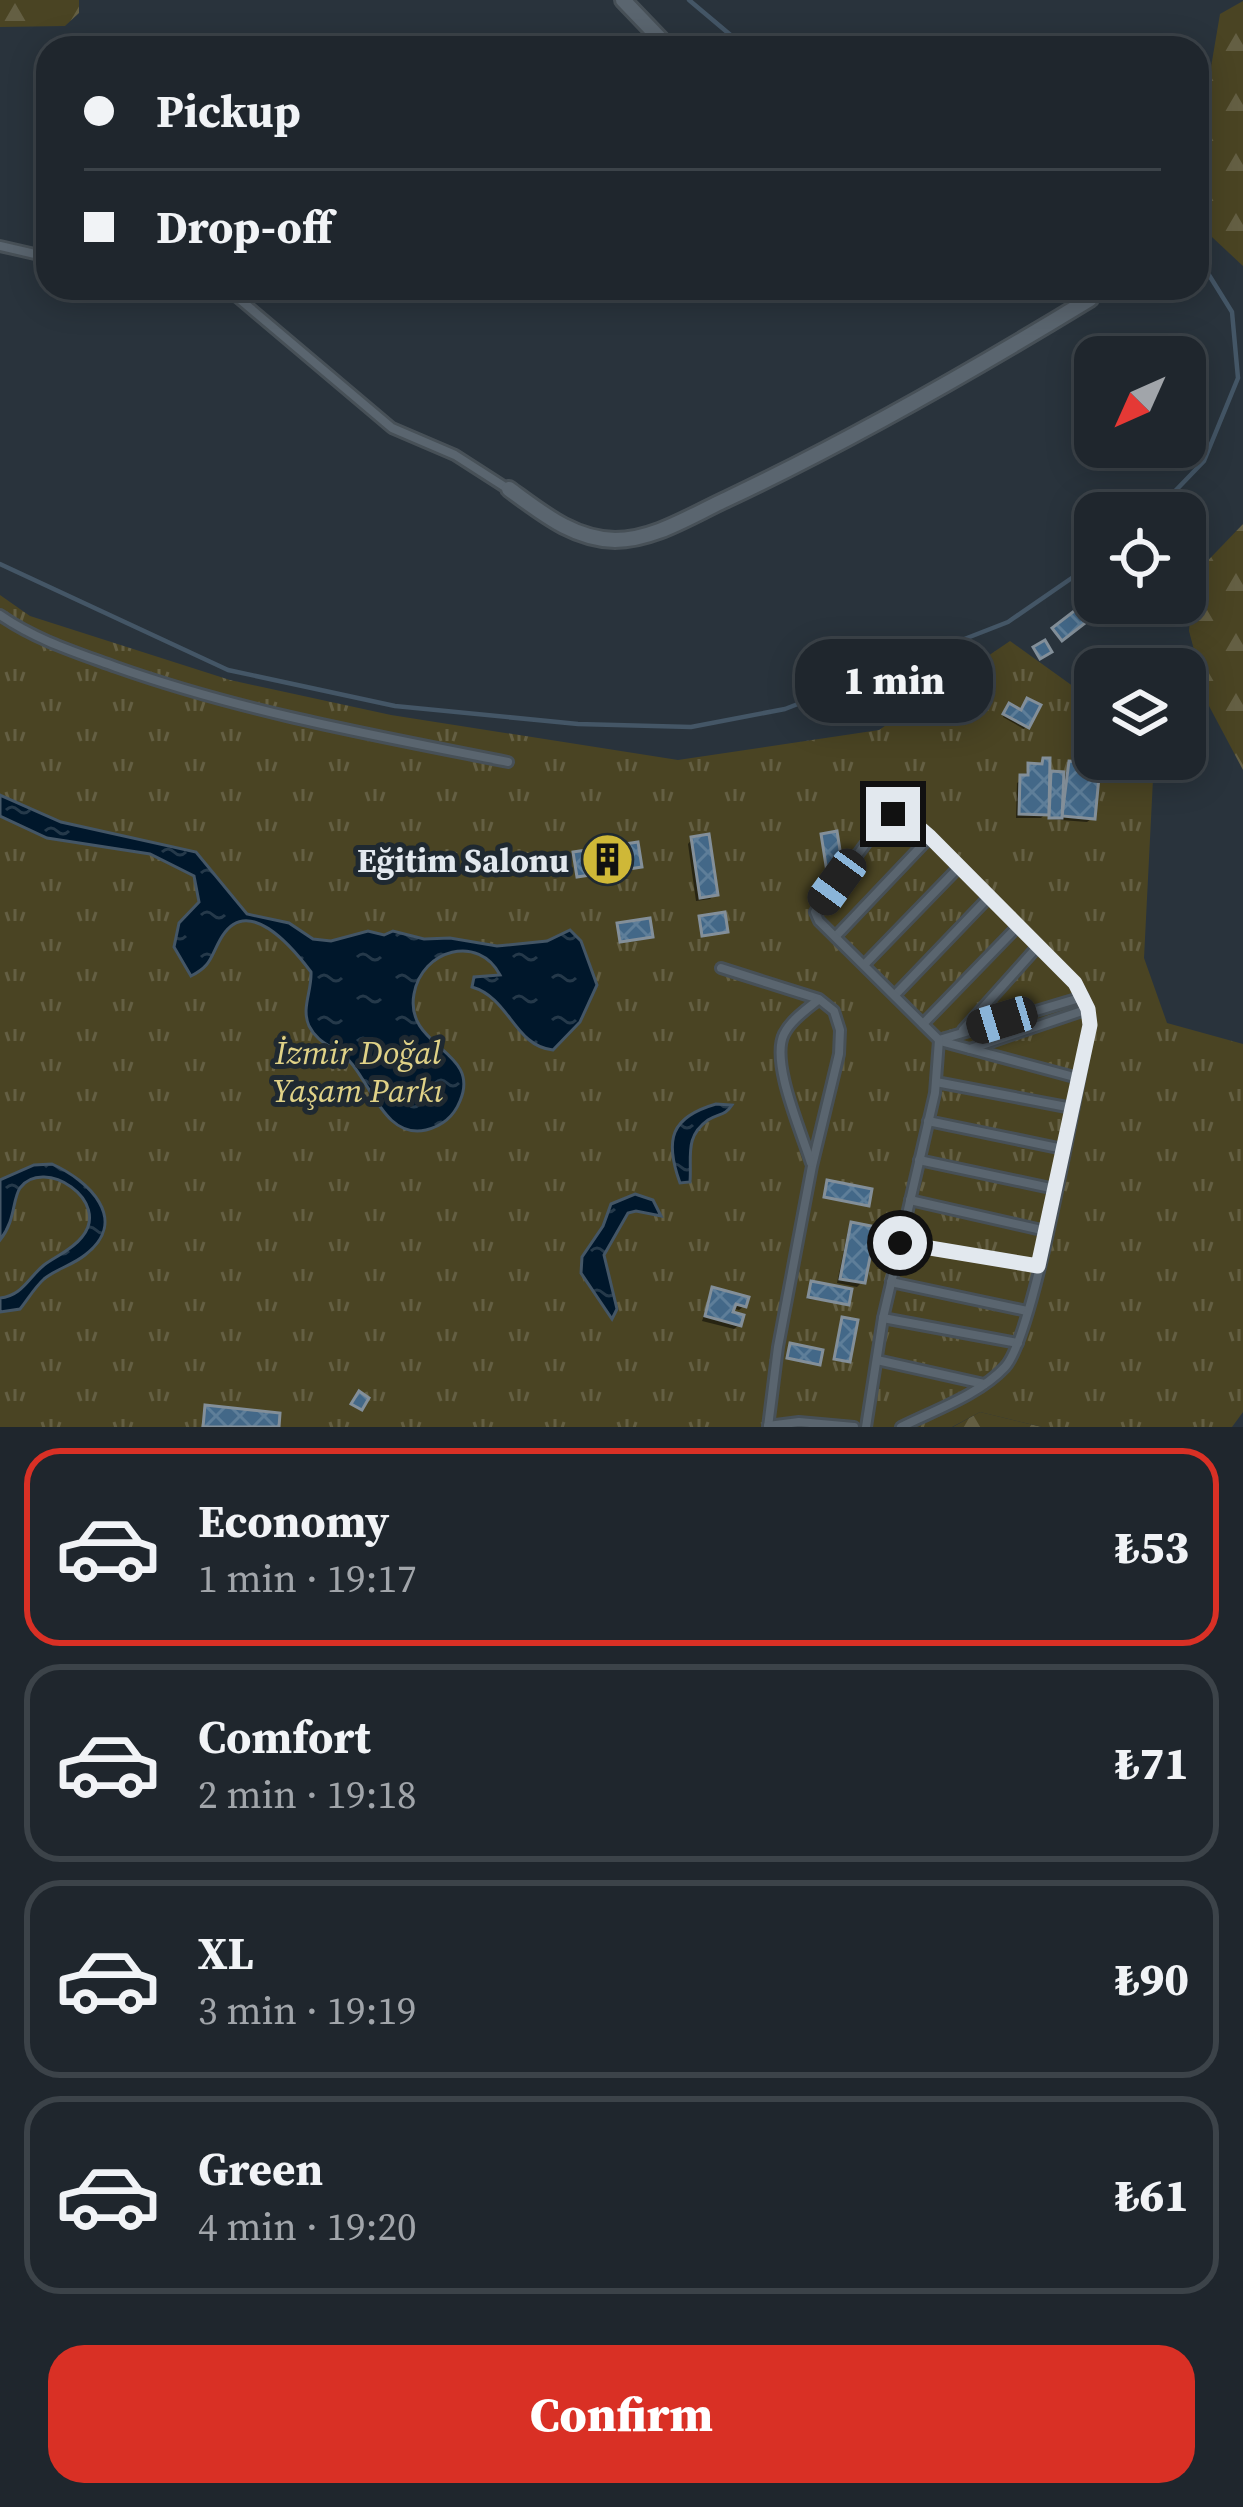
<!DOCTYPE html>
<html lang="en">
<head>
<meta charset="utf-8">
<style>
  :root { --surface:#1f262d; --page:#272e35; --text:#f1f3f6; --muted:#a1a5aa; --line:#3c4349; --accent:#d93025 }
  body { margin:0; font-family:"Source Serif 4",serif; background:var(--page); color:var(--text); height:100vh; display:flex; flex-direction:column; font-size:45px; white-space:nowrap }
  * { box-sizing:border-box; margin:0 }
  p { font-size:39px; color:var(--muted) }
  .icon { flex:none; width:66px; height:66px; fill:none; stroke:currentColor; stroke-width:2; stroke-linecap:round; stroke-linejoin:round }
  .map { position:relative; height:1427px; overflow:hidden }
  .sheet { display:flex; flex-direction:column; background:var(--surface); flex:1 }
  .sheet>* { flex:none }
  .guide { position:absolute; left:36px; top:36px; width:1173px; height:264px; border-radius:36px; box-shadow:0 6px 30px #0003,0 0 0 3px var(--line); display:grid; align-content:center; height:264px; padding:0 48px; background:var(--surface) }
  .needle { width:78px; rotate:225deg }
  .fabs { position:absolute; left:1074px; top:336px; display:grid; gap:24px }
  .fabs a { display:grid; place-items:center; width:132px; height:132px; border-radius:24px; background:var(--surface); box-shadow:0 6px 30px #0003,0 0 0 3px var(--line); font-size:60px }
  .end { position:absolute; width:54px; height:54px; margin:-27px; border:15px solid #e2e8ee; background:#111; box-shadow:0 0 0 6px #111 }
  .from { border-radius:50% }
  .bubble { position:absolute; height:84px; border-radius:36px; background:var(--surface); box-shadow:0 6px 30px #0003,0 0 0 3px var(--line); font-size:39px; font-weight:800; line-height:84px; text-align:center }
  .car { position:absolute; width:36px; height:72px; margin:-36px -18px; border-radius:15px; box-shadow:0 0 9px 3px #0007; background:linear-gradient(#222 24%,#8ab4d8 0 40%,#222 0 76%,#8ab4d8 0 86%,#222 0) }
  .guide b { display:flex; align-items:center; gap:42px; height:114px; font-size:45px }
  .guide b+b { border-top:3px solid var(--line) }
  .guide i { width:30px; height:30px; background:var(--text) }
  ul { padding:21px 0 0; list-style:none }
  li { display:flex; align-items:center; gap:36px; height:198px; margin:0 24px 18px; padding:0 24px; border:6px solid var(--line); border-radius:36px }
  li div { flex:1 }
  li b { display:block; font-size:45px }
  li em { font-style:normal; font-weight:800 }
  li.on { border-color:var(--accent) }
  li>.icon { width:108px; height:108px; stroke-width:1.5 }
  .cta { display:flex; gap:24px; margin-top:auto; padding:24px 48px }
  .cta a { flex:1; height:138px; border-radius:36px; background:var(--accent); color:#fff; font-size:48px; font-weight:800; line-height:138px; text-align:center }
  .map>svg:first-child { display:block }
  .forest { fill:url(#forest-firs) }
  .park { fill:url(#park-tufts) }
  .water { fill:url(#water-ripples); stroke:#445666; stroke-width:3 }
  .shadow { fill:#0007 }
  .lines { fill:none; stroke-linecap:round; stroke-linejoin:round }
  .stream { stroke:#445666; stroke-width:4.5 }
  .building { fill:url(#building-cross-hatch); stroke:#838f99; stroke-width:3 }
  .service-casing { stroke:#475057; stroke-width:14 }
  .minor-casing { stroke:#475057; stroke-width:20 }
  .service { stroke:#5a656f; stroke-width:8 }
  .minor { stroke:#5a656f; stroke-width:14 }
  .route { stroke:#e2e8ee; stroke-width:15 }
  .labels { text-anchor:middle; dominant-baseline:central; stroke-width:10; stroke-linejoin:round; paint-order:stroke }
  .poi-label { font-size:33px; font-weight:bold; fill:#e2e8ee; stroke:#1f2931; text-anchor:end }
  .park-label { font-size:33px; font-style:italic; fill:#e0d287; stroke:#1f2931 }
</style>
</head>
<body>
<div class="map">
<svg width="1243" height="1427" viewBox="0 0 1243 1427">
  <defs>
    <pattern id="forest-firs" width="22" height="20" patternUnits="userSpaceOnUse" patternTransform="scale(3)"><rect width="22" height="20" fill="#4a4423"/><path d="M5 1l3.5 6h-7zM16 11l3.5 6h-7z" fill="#645f43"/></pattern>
    <pattern id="park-tufts" width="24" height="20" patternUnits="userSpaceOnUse" patternTransform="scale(3)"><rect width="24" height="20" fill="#4a4423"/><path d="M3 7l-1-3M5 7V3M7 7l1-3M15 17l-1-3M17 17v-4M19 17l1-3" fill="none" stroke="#645f43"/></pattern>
    <pattern id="water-ripples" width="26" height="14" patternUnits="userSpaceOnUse" patternTransform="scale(3)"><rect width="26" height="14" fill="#00172b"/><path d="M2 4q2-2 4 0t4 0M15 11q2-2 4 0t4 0" fill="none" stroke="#25394a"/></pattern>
    <pattern id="building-cross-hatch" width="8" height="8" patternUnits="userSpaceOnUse" patternTransform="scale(3)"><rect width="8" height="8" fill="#436888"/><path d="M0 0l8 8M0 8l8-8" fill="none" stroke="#5e7e99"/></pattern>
  </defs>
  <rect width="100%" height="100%" fill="#29333c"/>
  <g class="forest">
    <polygon points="0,0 79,0 79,13 65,26 0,27"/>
    <polygon points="1243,1 1243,266 1197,223 1197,150 1220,14"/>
    <polygon points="1243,524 1243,770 1209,706 1189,631 1194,575"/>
    <polygon points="980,1412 1042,1427 953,1427"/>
  </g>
  <polygon class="park" points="0,595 30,616 230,680 391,715 678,760 879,730 1010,641 1095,702 1095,759 1154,759 1144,958 1167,1023 1243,1044 1243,1412 1232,1427 1042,1427 980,1412 952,1427 0,1427"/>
  <g class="water">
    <path d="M0,795L61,822L196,852L247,914L289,923L313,939L331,941L368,931L384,935L393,931L424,939L450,938L497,946L547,941L570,930L581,941L597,985L580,1022L553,1050C514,1046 510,998 472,987L474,977L500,975C479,934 422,949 414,994C404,1048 482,1050 460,1101C454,1116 442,1126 426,1130C382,1140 370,1076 343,1055C330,1045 317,1042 309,1026C301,1008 312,991 311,972C293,948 246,891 220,940C210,958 211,966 191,976L174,947L179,923L199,902L194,876L150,854L47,838L0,816Z"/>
    <path d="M716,1104L732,1105C725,1116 719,1113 708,1120C684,1137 692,1157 690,1182L680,1183C664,1139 671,1117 716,1104Z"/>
    <path d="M52,1164C88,1180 131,1220 85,1255C73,1265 56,1269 44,1279C35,1287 28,1299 20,1309L0,1312V1298C22,1296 28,1278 44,1265C56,1256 72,1250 82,1237C112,1201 44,1156 20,1188C12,1200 16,1220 0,1240V1180L34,1165Z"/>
    <polygon points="635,1194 653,1200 661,1216 636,1211 628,1213 604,1255 617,1309 612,1319 581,1273 582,1257 603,1226 611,1204"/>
  </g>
  <g class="shadow">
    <polygon points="1037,707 1024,729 1003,717 1007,709 1020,713"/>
    <polygon points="1044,761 1047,780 1053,774 1065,775 1070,764 1092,818 1087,822 1048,819 1048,811 1041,818 1016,818 1017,783 1024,778 1029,766 1038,766"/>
    <polygon points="692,839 715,894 710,899 696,901 688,844"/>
    <polygon points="852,1226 862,1282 857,1287 837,1283 848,1230"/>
    <polygon points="812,1284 846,1303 807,1299"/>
    <polygon points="713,1290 744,1306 739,1310 731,1308 730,1315 739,1325 734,1329 702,1321"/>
  </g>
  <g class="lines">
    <g class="stream">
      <polyline points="689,0 746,48"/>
      <polyline points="1154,513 1204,461 1238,378 1232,312 1209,275 1197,270"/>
      <polyline points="0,564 228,670 395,706 578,724 691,727 785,709 1008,622 1095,562"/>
    </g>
  </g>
  <g class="building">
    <polygon points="1095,595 1095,603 1111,603 1062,641 1052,628"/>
    <polygon points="1045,640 1052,652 1040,659 1033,647"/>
    <polygon points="1027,698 1041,705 1029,728 1003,714 1009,703 1021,710"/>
    <polygon points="1043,758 1050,758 1049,815 1019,814 1020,775 1028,775 1028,763 1042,764"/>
    <polygon points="1069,761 1093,763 1092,776 1099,777 1095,819 1062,816"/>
    <polygon points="1051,771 1064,772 1062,818 1049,818"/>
    <polygon points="837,831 843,869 827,872 821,834"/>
    <polygon points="709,834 718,895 700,898 691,837"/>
    <polygon points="638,842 642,867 577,877 573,852"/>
    <polygon points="725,912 728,932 702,936 699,916"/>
    <polygon points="650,918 653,937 620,942 617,923"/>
    <polygon points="827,1180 872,1189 869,1206 824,1197"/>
    <polygon points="851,1222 876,1227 865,1283 840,1279"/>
    <polygon points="811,1281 852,1289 849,1305 808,1297"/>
    <polygon points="712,1287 749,1297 746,1307 736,1304 733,1312 744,1315 741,1326 705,1316"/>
    <polygon points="842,1317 858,1320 850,1362 834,1359"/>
    <polygon points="790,1343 823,1350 820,1365 787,1358"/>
    <polygon points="359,1391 369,1398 362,1410 351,1404"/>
    <polygon points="205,1405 280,1413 279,1427 203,1427"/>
  </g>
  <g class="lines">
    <defs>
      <g id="service">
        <polyline points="0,246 48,257"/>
        <polyline points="217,288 237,297 392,428 455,455 508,489"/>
        <path d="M0,615C36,640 75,652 116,667C243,712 377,736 508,762"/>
        <polyline points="836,936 930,837"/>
        <polyline points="864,965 959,867"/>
        <polyline points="721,968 819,999 834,1011 840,1030 839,1054 812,1166 778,1347 768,1427"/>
        <polyline points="895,995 989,897"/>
        <polyline points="923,1024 1018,926"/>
        <polyline points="963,1030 1038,946"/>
        <polyline points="939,1040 1083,997"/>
        <polyline points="940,1041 1078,1078"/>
        <polyline points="970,1049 1088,1009"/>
        <polyline points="936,1082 1072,1108"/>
        <polyline points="928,1121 1063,1149"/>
        <polyline points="919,1160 1055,1189"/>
        <path d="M811,1163C802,1133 770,1062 784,1034C791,1020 806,1010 818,1000"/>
        <polyline points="910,1200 1046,1231"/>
        <polyline points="900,1243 1038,1266"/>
        <polyline points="891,1282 1027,1311"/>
        <polyline points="883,1318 1018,1343"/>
        <polyline points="877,1360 984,1384"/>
        <polyline points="768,1426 799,1422 854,1427"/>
        <path d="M866,1427L883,1318L935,1093L939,1040L819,921L815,912L881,823L893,814L908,818L930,837L1075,983L1088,1009L1090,1025C1077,1084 1035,1335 1005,1367C979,1395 935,1410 901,1427"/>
      </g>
      <g id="minor">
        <polyline points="623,0 669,48"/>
        <path d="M509,489C542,513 573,539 615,540C654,540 692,515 727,499C852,440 972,371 1090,299L1093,288"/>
      </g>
    </defs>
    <use href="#service" class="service-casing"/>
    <use href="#minor" class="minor-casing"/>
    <use href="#service" class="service"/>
    <use href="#minor" class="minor"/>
  </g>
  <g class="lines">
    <polyline class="route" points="893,814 908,818 930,837 1075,983 1088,1009 1090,1025 1038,1266 900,1243"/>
  </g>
  <defs>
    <symbol id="building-disc" viewBox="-11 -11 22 22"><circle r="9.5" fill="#cfb837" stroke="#1f2931"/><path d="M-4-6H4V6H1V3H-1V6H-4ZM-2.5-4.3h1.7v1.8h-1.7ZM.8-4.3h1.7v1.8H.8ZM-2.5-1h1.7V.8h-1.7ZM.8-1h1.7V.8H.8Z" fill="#111"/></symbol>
  </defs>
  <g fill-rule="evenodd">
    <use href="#building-disc" x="578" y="830" width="59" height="59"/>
  </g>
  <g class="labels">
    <g class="poi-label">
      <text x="569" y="860">Eğitim Salonu</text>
    </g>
    <g class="park-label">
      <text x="358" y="1052">İzmir Doğal<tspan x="358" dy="38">Yaşam Parkı</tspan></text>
    </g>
  </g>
</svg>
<div class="fabs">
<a><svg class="needle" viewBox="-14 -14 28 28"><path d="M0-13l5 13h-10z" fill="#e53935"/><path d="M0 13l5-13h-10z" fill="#a1a5aa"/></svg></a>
<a><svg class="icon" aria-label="locate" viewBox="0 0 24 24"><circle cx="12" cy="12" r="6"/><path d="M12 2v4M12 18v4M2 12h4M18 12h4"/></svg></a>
<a><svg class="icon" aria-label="layers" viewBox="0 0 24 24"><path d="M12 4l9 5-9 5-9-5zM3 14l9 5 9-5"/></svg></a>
</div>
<i class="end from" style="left:900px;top:1243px"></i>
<i class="end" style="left:893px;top:814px"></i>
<div class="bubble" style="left:795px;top:639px;width:198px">1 min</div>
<i class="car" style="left:837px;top:882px;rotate:216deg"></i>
<i class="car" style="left:1002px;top:1020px;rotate:253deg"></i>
<div class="guide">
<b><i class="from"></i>Pickup</b>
<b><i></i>Drop-off</b>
</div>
</div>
<section class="sheet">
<ul>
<li class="on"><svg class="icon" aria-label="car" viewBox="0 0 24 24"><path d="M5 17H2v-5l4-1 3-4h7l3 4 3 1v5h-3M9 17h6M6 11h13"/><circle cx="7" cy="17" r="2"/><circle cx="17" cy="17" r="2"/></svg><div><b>Economy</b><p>1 min · 19:17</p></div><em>₺53</em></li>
<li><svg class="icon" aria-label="car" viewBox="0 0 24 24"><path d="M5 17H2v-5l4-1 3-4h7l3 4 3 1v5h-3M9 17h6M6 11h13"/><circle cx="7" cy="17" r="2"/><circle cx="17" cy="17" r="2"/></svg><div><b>Comfort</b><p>2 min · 19:18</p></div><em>₺71</em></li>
<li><svg class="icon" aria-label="car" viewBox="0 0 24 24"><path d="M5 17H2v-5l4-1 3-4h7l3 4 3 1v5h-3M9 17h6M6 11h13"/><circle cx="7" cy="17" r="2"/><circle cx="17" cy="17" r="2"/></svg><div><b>XL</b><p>3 min · 19:19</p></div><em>₺90</em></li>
<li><svg class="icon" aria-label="car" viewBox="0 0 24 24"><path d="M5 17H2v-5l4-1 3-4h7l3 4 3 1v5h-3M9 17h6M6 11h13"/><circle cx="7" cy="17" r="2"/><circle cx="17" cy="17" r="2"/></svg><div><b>Green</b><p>4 min · 19:20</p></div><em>₺61</em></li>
</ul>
<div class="cta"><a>Confirm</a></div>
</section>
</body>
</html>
